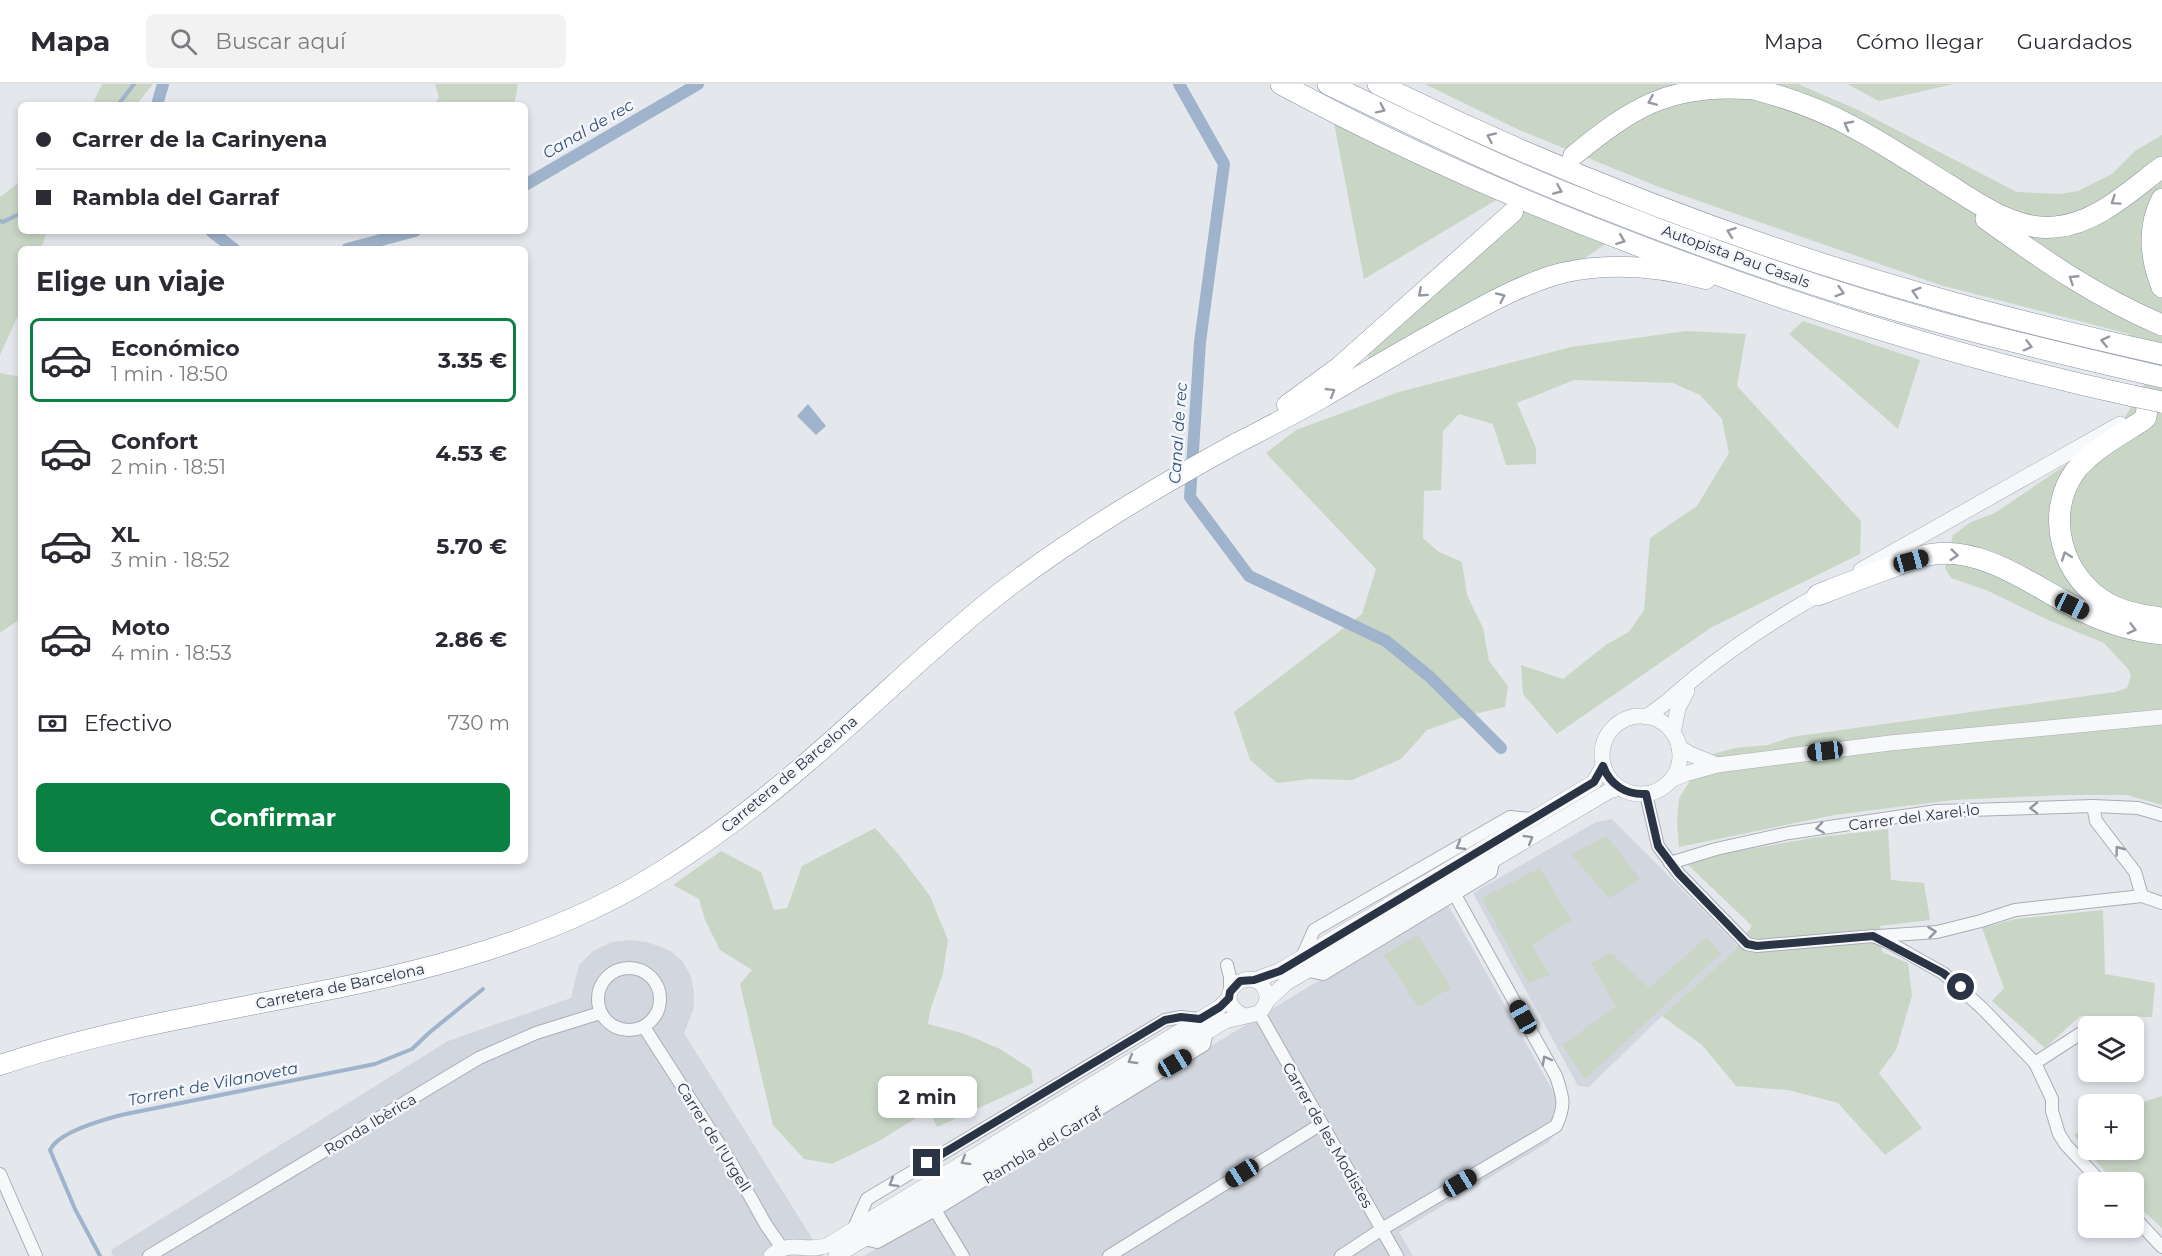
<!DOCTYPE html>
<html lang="es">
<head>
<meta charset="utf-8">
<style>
  :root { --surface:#fff; --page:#f2f2f3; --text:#2b2b33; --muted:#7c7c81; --line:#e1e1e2; --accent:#0b8043 }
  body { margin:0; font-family:Montserrat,sans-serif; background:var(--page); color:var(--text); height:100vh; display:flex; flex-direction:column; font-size:22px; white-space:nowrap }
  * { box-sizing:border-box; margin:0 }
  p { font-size:20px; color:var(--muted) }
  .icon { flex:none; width:33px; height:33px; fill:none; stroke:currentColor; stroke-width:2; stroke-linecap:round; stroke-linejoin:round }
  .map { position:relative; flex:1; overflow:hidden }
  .details { position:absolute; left:18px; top:162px; width:510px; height:618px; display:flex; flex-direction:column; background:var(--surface); border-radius:9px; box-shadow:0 3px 9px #0003 }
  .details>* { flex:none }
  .guide { position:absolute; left:18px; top:18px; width:510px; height:132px; border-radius:9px; box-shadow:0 3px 9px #0003; display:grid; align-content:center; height:132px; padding:0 18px; background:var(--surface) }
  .tools { position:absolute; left:2078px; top:932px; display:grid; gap:12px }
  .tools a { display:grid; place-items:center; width:66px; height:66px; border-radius:9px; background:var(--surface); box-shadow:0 3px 9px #0003; font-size:30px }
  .end { position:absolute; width:27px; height:27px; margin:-14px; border:8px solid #2b3445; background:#fff; box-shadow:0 0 0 3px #fff }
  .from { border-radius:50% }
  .bubble { position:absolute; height:42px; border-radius:9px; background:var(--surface); box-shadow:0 3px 9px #0003; font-size:20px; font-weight:700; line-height:42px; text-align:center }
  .car { position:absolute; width:18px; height:36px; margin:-18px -9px; border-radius:8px; box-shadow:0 0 4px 2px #0007; background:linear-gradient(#222 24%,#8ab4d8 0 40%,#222 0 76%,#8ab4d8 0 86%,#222 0) }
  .guide b { display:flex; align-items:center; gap:21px; height:57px; font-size:22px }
  .guide b+b { border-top:2px solid var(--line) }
  .guide i { width:15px; height:15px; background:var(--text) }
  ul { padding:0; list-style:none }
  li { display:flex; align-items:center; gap:18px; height:84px; margin:0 12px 9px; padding:0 6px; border:3px solid transparent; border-radius:9px }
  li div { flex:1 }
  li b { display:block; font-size:22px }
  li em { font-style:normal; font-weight:700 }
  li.current { border-color:var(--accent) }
  li>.icon { width:54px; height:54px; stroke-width:1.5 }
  h2 { padding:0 18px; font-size:27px; line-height:72px }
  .pay { display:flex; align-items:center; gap:15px; height:66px; padding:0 18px; font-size:22px }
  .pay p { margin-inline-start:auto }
  .primary-button { display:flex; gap:12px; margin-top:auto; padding:12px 18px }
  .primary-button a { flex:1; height:69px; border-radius:9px; background:var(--accent); color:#fff; font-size:24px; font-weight:700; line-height:69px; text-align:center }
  header { display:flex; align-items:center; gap:36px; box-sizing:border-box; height:84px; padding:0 30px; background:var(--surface); border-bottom:2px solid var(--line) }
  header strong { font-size:28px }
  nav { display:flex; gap:33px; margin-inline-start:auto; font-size:21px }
  .search { width:420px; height:54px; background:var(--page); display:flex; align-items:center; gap:15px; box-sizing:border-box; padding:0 21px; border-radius:9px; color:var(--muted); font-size:22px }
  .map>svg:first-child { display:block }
  .built { fill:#d2d6de }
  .green { fill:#c9d6c5 }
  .water { fill:#9fb4cc }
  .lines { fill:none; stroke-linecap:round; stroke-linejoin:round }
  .stream { stroke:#9fb4cc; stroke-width:4 }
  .canal { stroke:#9fb4cc; stroke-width:12 }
  .minor-casing { stroke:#a9aeb7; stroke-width:14 }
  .tertiary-casing { stroke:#a9aeb7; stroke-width:16 }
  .trunk-casing { stroke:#8b94a3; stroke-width:21 }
  .motorway-casing { stroke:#8b94a3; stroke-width:22 }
  .minor { stroke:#f7f8fa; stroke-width:12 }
  .tertiary { stroke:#f7f8fa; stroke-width:15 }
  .trunk { stroke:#fff; stroke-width:20 }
  .motorway { stroke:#fff; stroke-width:21 }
  .motorway-bridge-casing { stroke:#8b94a3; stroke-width:22; stroke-linecap:butt }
  .motorway-bridge { stroke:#fff; stroke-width:21 }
  .oneway { stroke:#959aa2 }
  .oneway2 { stroke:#9196a0 }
  .route { stroke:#2b3445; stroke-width:8 }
  .labels { text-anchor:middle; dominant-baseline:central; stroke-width:5; stroke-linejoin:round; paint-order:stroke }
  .street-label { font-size:15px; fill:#2b3445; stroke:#f4f6f9 }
  .water-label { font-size:16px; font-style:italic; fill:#34527a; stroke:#f4f6f9 }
</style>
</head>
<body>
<header>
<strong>Mapa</strong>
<div class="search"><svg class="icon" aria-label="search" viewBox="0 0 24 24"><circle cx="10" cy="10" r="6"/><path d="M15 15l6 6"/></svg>Buscar aquí</div>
<nav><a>Mapa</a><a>Cómo llegar</a><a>Guardados</a></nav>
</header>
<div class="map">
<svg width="2162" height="1172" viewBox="0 0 2162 1172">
  <rect width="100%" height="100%" fill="#e4e7ec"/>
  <g class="built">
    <polygon points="1612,735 1737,861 1731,870 1662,932 1589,1003 1578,1002 1473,809 1596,738"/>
    <polygon points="1447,819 1567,1032 1549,1058 1399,1148 1413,1172 864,1172"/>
    <polygon points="630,856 647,858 661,863 672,868 683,878 691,893 694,908 694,924 684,949 823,1172 113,1172 111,1166 448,957 571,914 579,881 593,867 612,858"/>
  </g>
  <g class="green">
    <polygon points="102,0 153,0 136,21 92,21"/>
    <polygon points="435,0 518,0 514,21 433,21 439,14"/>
    <polygon points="1425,0 1798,0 1856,25 2017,108 2060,110 2078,107 2112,90 2135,67 2162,51 2162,721 2127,711 2064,711 1953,716 1834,731 1679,763 1677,737 1679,714 1706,672 1735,664 1768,661 1791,653 2115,608 2127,604 2131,593 2129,586 2104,559 2048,536 1986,506 1951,494 1945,484 1953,451 1971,438 1995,429 2117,346 2144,301 2144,277 2129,250 1940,201 1659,103 1517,45"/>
    <polygon points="1847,0 1954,0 1879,17"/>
    <polygon points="1334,39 1498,115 1364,195"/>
    <polygon points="21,97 21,147 47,147 41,165 21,165 21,225 0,271 0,113"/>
    <polygon points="1525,126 1607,159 1576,180 1368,277 1369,266 1419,225"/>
    <polygon points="1803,237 1920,276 1898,345 1789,250"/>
    <polygon points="1686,247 1746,250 1737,302 1861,437 1860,470 1712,543 1557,650 1523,610 1521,581 1563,595 1607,560 1629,548 1644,526 1650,454 1697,422 1729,369 1722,335 1700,311 1673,299 1574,296 1517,319 1536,364 1536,380 1506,381 1493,340 1459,330 1443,347 1441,406 1424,407 1423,454 1439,468 1462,478 1467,511 1483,544 1489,577 1508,602 1505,623 1466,632 1427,646 1401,675 1352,696 1310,695 1277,699 1250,676 1234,628 1362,530 1376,485 1266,369 1296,346 1399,308 1571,263"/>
    <polygon points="0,289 21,293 21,534 0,549"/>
    <polygon points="875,744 899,771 930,812 948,856 943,889 930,927 928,940 965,950 1000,965 1031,985 1033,999 937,1043 929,1026 879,1057 832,1080 804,1075 773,1041 740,900 752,886 720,866 705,836 699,815 673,801 721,767 761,788 774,826 787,824 802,782"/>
    <polygon points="1888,745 1891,796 1924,799 1930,836 1880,842 1882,868 1908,879 1912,912 1896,966 1879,989 1922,1044 1885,1071 1838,1019 1788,1006 1736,1002 1702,961 1662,932 1731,870 1752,842 1684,777 1812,754"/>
    <polygon points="1607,752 1640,795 1609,814 1571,770"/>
    <polygon points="1540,784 1572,836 1532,861 1550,891 1528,899 1482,814"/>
    <polygon points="2103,826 2105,890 2155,899 2152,933 2080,932 2045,964 1992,917 2004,904 1982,844 2015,835"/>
    <polygon points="1418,851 1451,904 1418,923 1384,871"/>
    <polygon points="1707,853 1721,869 1585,995 1562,961 1616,923 1591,879 1611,869 1649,904"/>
    <polygon points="2162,1012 2162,1144 2133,1117 2133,1098 2114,1098 2074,1051 2088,1043 2088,1065 2133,1065 2133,1021"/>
  </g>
  <polygon class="water" points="808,320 826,342 816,351 797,332"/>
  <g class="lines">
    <g class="stream">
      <polyline points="118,21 134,0"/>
      <polyline points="0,137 3,138 21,129"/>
      <path d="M100,1172L75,1125L50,1066C58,1048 102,1036 121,1031L375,980L412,965L430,948L483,905"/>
    </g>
    <g class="canal">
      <polyline points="1179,0 1224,80 1200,258 1190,413 1249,492 1386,557 1430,593 1501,664"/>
      <polyline points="157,21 163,0"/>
      <polyline points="525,101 698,0"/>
      <polyline points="211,147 234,165"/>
      <polyline points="347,165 415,147"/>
    </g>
    <defs>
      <g id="minor">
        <polyline points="1646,710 1658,762 1679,790 1747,860 1757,862 1873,852 1888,858 1943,889 1982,924 2035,979 2052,1015 2052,1027 2059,1050 2066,1061 2101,1098"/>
        <polyline points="2093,722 2096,737 2135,788 2142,812"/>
        <polyline points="1670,779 1716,765 1789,749 1937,727 2093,722 2138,724 2162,731"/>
        <polyline points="1878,852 1937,848 1981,837 2015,826 2142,812 2162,819"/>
        <polyline points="1302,873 1314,846 1510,733 1532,735"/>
        <polyline points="1227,881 1230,893 1230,908"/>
        <circle cx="629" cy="915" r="31"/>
        <polyline points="1309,887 1323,890 1491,788 1493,776"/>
        <polyline points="1259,929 1397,1172"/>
        <polyline points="644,943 732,1080 766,1141 782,1164"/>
        <polyline points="2035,979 2086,946"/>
        <polyline points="0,1090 36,1172"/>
        <polyline points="935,1126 963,1172"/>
        <polyline points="2133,1132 2162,1163"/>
        <polyline points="853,1146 867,1115 1165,936 1181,933 1200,935"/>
        <polyline points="865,1155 877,1158 935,1126 1204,961 1207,948"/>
        <polyline points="149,1172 479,974 536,949 600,929"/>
        <polyline points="1109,1172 1321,1040"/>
        <path d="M1341,1172L1382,1145L1556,1042C1566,1021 1563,1013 1556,992L1455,811"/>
      </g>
      <g id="tertiary">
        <polyline points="1861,486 2120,340"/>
        <circle cx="1641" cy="671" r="39"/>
        <path d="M1646,633C1665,621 1680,606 1697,592C1737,560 1780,532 1825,507"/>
        <polyline points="1673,649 1678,624 1687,607"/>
        <polyline points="1679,663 1690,670 1717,681"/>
        <polyline points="1671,696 1685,690 1717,681 1890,659 2162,633"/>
        <polyline points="1254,896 1279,887 1594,698 1603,682"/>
        <polyline points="1266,918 1286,899 1609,707 1619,704"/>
        <path d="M771,1172C790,1154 807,1170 828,1161L1220,923L1229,914"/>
        <path d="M836,1172L1225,937L1259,929C1265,923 1269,916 1266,908C1254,876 1205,912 1244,932"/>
      </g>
      <g id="trunk">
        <path d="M1573,72C1632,24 1668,0 1748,5"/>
        <polyline points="1287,321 1339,283 1513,128"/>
        <path d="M0,981C219,907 464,914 665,785C714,754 760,719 804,681C870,625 931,563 1000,509C1074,452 1155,404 1237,359C1266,344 1294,330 1322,314C1370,286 1417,257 1465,232C1496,215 1528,198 1562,189C1611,178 1658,182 1706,195"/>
      </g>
      <g id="motorway">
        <path d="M1281,0C1407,68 1536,124 1669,173C1821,230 1975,278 2133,312"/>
        <path d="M1328,0C1407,38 1486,77 1568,110C1685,157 1806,201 1928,235C2006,257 2084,275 2162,293"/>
        <path d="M1378,0C1555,87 1742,160 1933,213C2009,235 2085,253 2162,270"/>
        <path d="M1733,0C1774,9 1816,23 1853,43C1885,60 1916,81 1947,100C1979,120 2015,147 2055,143C2096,140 2131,106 2162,83"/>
        <path d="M2162,115C2147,144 2150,173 2162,203"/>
        <path d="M1986,135C2045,177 2094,212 2162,241"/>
        <path d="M2147,324L2146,333L2142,337C2120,351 2093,365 2076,386C2043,430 2062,495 2109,520C2125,529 2144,532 2162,534"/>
        <path d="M1818,511C1843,501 1867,492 1892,483C1905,478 1921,471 1935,470C1983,464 2031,500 2071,521C2100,537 2130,547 2162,550"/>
      </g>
    </defs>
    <use href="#minor" class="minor-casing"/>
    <use href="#tertiary" class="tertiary-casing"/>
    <use href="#trunk" class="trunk-casing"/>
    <use href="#motorway" class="motorway-casing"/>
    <use href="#minor" class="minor"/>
    <use href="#tertiary" class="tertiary"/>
    <use href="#trunk" class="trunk"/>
    <use href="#motorway" class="motorway"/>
    <defs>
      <polyline id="motorway-bridge" points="2133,312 2162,318"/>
    </defs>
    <use href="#motorway-bridge" class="motorway-bridge-casing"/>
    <use href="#motorway-bridge" class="motorway-bridge"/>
  </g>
  <defs><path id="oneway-chevron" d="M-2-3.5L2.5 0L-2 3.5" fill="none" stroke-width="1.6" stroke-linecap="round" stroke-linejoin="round" transform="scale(1.5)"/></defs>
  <g class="oneway">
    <use href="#oneway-chevron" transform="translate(1652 17) rotate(157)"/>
    <use href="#oneway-chevron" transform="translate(1381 25) rotate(26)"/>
    <use href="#oneway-chevron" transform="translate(1848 41) rotate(-152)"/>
    <use href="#oneway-chevron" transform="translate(1491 53) rotate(-156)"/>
    <use href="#oneway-chevron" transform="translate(1558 106) rotate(23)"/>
    <use href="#oneway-chevron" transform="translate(2115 117) rotate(146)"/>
    <use href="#oneway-chevron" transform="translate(1731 148) rotate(-160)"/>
    <use href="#oneway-chevron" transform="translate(1621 156) rotate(21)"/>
    <use href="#oneway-chevron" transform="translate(2073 195) rotate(-147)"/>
    <use href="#oneway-chevron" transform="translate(1840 208) rotate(17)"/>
    <use href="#oneway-chevron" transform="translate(1916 208) rotate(-163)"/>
    <use href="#oneway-chevron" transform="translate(1422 209) rotate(138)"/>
    <use href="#oneway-chevron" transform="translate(1501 213) rotate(-25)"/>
    <use href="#oneway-chevron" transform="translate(2105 257) rotate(-167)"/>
    <use href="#oneway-chevron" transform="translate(2028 262) rotate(15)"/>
    <use href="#oneway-chevron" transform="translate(1331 308) rotate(-30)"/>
    <use href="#oneway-chevron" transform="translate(1954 471) rotate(6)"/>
    <use href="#oneway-chevron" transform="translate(2066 472) rotate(-110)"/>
    <use href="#oneway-chevron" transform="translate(2132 545) rotate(15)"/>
  </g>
  <g class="oneway2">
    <use href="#oneway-chevron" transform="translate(2034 724) rotate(179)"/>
    <use href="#oneway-chevron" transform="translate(1820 744) rotate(172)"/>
    <use href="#oneway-chevron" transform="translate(1529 755) rotate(-31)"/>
    <use href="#oneway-chevron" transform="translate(1460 762) rotate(150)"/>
    <use href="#oneway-chevron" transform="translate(2119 766) rotate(-127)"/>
    <use href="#oneway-chevron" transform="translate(1932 848) rotate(-7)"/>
    <use href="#oneway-chevron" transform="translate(1132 976) rotate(149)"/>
    <use href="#oneway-chevron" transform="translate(1546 976) rotate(-119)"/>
    <use href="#oneway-chevron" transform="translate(965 1077) rotate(149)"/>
    <use href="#oneway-chevron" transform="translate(893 1099) rotate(149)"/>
  </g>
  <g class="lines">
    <path class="route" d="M927,1079L1165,936L1181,933L1200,935L1220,923L1229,914L1230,908L1240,897L1254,896L1280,887L1594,698L1603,682C1610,701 1626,711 1646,710L1658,762L1679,790L1747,860L1757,862L1873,852L1943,889L1961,903"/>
  </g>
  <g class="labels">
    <g class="street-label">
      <text transform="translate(1736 172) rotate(20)">Autopista Pau Casals</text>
      <text transform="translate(789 690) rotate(-40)">Carretera de Barcelona</text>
      <text transform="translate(1914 733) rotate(-7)">Carrer del Xarel·lo</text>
      <text transform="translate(340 902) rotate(-12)">Carretera de Barcelona</text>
      <text transform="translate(370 1040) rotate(-31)">Ronda Ibèrica</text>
      <text transform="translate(1328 1051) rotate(60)">Carrer de les Modistes</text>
      <text transform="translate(714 1053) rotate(58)">Carrer de l'Urgell</text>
      <text transform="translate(1042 1061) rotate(-31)">Rambla del Garraf</text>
    </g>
    <g class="water-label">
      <text transform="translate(588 45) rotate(-30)">Canal de rec</text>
      <text transform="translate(1178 349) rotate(-86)">Canal de rec</text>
      <text transform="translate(213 1000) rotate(-11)">Torrent de Vilanoveta</text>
    </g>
  </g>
</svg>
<div class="tools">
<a><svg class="icon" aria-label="layers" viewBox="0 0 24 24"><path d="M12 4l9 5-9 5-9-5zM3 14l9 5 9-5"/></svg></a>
<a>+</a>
<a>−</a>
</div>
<i class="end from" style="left:1961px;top:903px"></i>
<i class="end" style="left:927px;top:1079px"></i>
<div class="bubble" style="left:878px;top:992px;width:99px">2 min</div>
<i class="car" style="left:1911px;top:477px;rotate:75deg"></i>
<i class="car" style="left:2072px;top:522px;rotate:115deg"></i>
<i class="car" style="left:1825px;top:667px;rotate:263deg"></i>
<i class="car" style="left:1523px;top:933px;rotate:331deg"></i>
<i class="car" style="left:1175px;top:979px;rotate:59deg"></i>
<i class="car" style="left:1242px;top:1089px;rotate:238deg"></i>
<i class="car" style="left:1460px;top:1099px;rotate:59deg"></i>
<div class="guide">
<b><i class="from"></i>Carrer de la Carinyena</b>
<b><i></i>Rambla del Garraf</b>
</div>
<section class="details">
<h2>Elige un viaje</h2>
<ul>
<li class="current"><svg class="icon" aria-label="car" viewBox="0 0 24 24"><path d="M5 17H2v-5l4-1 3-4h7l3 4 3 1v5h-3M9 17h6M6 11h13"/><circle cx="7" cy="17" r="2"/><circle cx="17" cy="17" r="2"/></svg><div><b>Económico</b><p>1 min · 18:50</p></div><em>3.35 €</em></li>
<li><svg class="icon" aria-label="car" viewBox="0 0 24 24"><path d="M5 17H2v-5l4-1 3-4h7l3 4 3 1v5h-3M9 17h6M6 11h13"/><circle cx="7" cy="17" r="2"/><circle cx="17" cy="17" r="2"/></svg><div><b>Confort</b><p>2 min · 18:51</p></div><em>4.53 €</em></li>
<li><svg class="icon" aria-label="car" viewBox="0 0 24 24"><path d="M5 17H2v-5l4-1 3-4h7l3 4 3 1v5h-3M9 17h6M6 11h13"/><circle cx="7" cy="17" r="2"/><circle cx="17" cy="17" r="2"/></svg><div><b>XL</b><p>3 min · 18:52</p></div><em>5.70 €</em></li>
<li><svg class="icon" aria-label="car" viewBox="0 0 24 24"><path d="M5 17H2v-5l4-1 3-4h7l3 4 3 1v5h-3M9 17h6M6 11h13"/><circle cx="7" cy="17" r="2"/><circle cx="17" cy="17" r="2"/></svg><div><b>Moto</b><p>4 min · 18:53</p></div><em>2.86 €</em></li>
</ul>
<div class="pay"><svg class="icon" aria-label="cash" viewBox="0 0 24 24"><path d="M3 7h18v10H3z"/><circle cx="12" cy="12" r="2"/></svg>Efectivo<p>730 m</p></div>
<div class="primary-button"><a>Confirmar</a></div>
</section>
</div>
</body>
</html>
